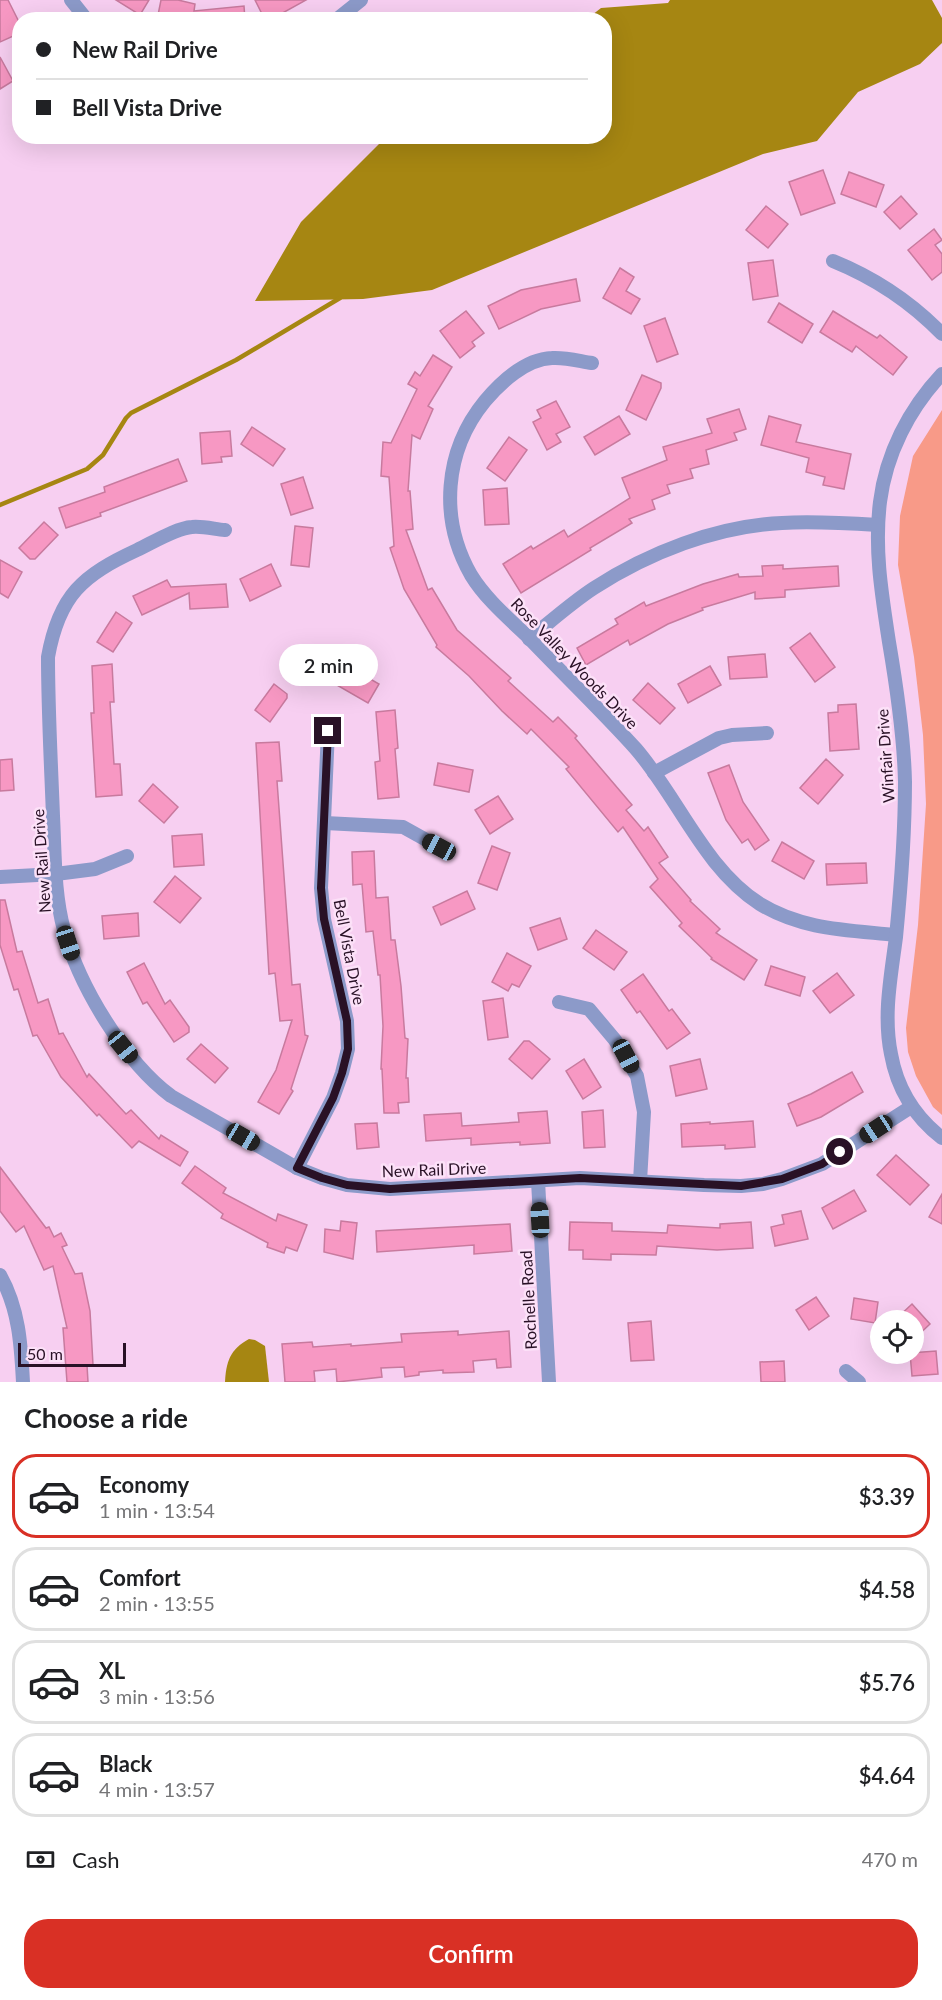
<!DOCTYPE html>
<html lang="en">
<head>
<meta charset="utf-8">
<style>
  :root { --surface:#fff; --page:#f2f2f2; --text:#202124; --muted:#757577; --line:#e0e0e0; --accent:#d93025 }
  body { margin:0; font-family:Lato,sans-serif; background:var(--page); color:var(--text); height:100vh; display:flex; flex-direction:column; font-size:22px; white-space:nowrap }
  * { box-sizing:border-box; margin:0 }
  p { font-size:20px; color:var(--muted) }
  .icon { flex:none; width:33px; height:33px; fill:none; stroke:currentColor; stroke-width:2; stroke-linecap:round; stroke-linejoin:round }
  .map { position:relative; height:1382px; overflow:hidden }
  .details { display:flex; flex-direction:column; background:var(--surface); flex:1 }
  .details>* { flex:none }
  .banner { position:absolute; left:12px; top:12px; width:600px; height:132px; border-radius:24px; box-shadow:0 6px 24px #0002; display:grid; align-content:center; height:132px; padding:0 24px; background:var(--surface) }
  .buttons { position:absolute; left:870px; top:1310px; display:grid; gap:12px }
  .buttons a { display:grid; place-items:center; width:54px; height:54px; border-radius:50%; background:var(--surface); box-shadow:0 6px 24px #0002; font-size:30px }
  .scale { position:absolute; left:18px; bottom:15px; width:108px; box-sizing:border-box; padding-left:6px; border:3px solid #291126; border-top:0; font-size:16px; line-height:21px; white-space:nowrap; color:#291126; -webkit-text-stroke:4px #fce1f8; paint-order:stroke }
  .end { position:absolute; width:27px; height:27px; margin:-14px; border:8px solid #291126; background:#fff; box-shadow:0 0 0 3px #fff }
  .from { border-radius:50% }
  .bubble { position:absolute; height:42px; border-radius:21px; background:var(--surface); box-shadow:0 6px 24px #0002; font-size:20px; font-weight:600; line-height:42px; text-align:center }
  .car { position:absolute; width:18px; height:36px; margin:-18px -9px; border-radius:8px; box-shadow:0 0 4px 2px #0007; background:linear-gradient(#222 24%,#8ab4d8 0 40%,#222 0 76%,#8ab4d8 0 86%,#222 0) }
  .banner b { display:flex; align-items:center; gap:21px; height:57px; font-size:22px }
  .banner b+b { border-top:2px solid var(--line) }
  .banner i { width:15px; height:15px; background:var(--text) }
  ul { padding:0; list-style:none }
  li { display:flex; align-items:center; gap:18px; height:84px; margin:0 12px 9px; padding:0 12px; border:3px solid var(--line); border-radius:24px }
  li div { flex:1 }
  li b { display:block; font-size:22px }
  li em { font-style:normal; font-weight:600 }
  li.active { border-color:var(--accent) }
  li>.icon { width:54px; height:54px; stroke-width:1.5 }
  h2 { padding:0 24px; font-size:27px; line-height:72px }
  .pay { display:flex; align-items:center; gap:15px; height:66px; padding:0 24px; font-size:22px }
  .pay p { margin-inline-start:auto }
  .button { display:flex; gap:12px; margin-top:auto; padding:12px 24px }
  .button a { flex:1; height:69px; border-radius:24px; background:var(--accent); color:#fff; font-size:24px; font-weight:600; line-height:69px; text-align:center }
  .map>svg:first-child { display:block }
  .green { fill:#f89a88 }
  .water { fill:#a68612 }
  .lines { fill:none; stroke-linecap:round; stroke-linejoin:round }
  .stream { stroke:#a68612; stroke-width:4.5 }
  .building { fill:#f798c3; stroke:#c87a9e; stroke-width:1.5 }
  .minor { stroke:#8c9ac9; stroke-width:14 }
  .route { stroke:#291126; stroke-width:8 }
  .labels { text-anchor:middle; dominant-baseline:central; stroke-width:5; stroke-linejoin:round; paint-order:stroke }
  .street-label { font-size:16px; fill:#291126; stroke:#fce1f8 }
</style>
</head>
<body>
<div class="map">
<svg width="942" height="1382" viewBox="0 0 942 1382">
  <rect width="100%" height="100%" fill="#f7cff1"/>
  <polygon class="green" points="942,410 942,1115 933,1107 916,1076 908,1052 906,1028 918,925 926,804 923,735 914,657 898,565 900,516 913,456"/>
  <g class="water">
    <polygon points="670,0 932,0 942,18 942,43 920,64 858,92 817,141 763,154 432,290 363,299 255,301 301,222 382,141 405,136 604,136 604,20 587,19 601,8 668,3"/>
    <path d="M249,1339L255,1340L265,1346L269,1382H225C226,1362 230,1349 249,1339Z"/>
  </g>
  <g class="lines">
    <polyline class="stream" points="0,505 87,469 103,455 126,418 131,413 236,360 340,298"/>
  </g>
  <g class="building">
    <polygon points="0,0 8,0 20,24 20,33 0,42"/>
    <polygon points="116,0 149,0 140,15"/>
    <polygon points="161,0 178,0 195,4 194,11 244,6 245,20 157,20"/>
    <polygon points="255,0 306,0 270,20 265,20"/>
    <polygon points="0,57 13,81 0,89"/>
    <polygon points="823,170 835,203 801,215 789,182"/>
    <polygon points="849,172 884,185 876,207 841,194"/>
    <polygon points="901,196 917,214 900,229 884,212"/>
    <polygon points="766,206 788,224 768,248 746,230"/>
    <polygon points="934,229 942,240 935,245 942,254 942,272 932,280 908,250"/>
    <polygon points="773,260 778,296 753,300 748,263"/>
    <polygon points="620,268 634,277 626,291 640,299 631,314 603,298"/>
    <polygon points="576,279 580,301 541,309 499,329 488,306 521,290"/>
    <polygon points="779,303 813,324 802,343 768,322"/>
    <polygon points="466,311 484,333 472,342 475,346 460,358 440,331"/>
    <polygon points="833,311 877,338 880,335 907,357 893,375 856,346 852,352 820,332"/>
    <polygon points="665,318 678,354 657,362 644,326"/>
    <polygon points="433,355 452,367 428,406 433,409 420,439 412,435 408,491 410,491 413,529 406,530 428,590 432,588 457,630 511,678 508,681 553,722 558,717 577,736 575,738 632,805 626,810 644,831 648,827 668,857 659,863 691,900 690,901 720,929 716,933 757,960 744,980 711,959 712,958 679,926 682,923 650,887 658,879 623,827 618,832 566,769 569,767 531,729 527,734 502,711 469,676 436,647 437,645 404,589 390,548 394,546 389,477 381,476 383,442 391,443 417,389 408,384 415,372 420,376"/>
    <polygon points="642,375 661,383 661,388 646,420 626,410"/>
    <polygon points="556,401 570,427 556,434 561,442 547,450 533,422 541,418 537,410"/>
    <polygon points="739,409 746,429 734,433 737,440 706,450 709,464 690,469 693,478 667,485 670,493 652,500 655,509 629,519 632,523 590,548 591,550 521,593 503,564 531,546 533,549 564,530 568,537 630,498 622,478 667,460 663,447 712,433 707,419"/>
    <polygon points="619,416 630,434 595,455 584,437"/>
    <polygon points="769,416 801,425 796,442 851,454 844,489 823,485 825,477 806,472 809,458 761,445"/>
    <polygon points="252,427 285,449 273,466 241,444"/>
    <polygon points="230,431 232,456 221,457 222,462 202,464 200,433"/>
    <polygon points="509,437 527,450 505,481 487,468"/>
    <polygon points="178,459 187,481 100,513 101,516 66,528 59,508 105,492 104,487"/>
    <polygon points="303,477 313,508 291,515 281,484"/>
    <polygon points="507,488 509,524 485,525 483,490"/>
    <polygon points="44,522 58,535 35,559 30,559 19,548"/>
    <polygon points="295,526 313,528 309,567 291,565"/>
    <polygon points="0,560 22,572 8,598 0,593"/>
    <polygon points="271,564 281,586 250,601 240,579"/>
    <polygon points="783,565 783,569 838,566 839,586 785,590 785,597 755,599 755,592 702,608 703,610 668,624 630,645 628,640 586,665 577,648 618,624 615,619 644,602 646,606 703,584 738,574 739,577 763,576 762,566"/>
    <polygon points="167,580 171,587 226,584 228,607 190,609 189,593 142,615 133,596"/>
    <polygon points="116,612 132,623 113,652 97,642"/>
    <polygon points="810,633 835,667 815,682 790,648"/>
    <polygon points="322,653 326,675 290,680 287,659"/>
    <polygon points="765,654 767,677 730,679 728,657"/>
    <polygon points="112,664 114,702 110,702 114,764 120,764 122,795 96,797 91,713 94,713 92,666"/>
    <polygon points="346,665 379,684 368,703 335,684"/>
    <polygon points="710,666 721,685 688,703 678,684"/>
    <polygon points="648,683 675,708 660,724 633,700"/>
    <polygon points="274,684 287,694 287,698 270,722 255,710"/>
    <polygon points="856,704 859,749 830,751 828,713 838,712 838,705"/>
    <polygon points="395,710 398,748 395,749 399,797 378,799 375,762 380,761 376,712"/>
    <polygon points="279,742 282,781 277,781 292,985 300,984 305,1035 308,1036 291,1089 293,1091 279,1114 258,1102 276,1070 292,1020 280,1021 275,973 269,974 256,743"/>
    <polygon points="12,759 14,790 0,791 0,760"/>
    <polygon points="826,759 843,775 818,804 800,788"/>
    <polygon points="438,763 473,770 469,792 434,785"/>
    <polygon points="729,765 743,802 769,840 755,850 748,839 742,843 726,820 708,773"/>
    <polygon points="153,784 178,807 164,823 139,801"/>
    <polygon points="498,796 513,819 490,834 475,810"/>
    <polygon points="202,834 204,865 174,867 172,836"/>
    <polygon points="782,842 814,861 804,879 772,861"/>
    <polygon points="492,846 510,853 497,890 478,883"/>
    <polygon points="374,851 376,898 388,897 391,940 395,940 401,986 405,1038 408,1039 406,1078 408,1078 409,1102 398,1103 399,1113 384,1113 382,1069 381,1069 383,1026 380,975 378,975 373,931 366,932 362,884 353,885 352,852"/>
    <polygon points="866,863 867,883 827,885 826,864"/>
    <polygon points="175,876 201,898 180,923 154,902"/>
    <polygon points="467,891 475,909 441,925 433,907"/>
    <polygon points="0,900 5,900 17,952 22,951 38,1003 48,999 59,1034 63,1033 87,1077 89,1074 126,1114 131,1110 159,1139 161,1135 188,1152 180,1166 139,1141 132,1148 99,1114 97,1116 61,1077 37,1035 33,1036 18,989 14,990 0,945"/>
    <polygon points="138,913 139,936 104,939 102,916"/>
    <polygon points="560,918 567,939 538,950 530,928"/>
    <polygon points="596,930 627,952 614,970 583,948"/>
    <polygon points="507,953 531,966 519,987 512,984 508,991 492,982"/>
    <polygon points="144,963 165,1004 170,1000 189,1027 189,1032 174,1042 147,1002 143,1004 127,972"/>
    <polygon points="771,966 805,977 800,996 765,985"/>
    <polygon points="837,973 854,995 830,1013 813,991"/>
    <polygon points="643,974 669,1011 672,1009 690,1033 667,1049 640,1011 637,1013 621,990"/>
    <polygon points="503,998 508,1037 488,1040 483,1001"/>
    <polygon points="524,1041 529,1041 550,1059 532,1079 509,1059"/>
    <polygon points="201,1044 228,1068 215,1083 187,1059"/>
    <polygon points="584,1059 601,1087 583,1099 566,1071"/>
    <polygon points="700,1059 707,1089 676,1096 670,1066"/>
    <polygon points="852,1072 863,1092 821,1117 797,1126 788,1104 811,1094"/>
    <polygon points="603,1110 605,1147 584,1148 582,1112"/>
    <polygon points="547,1111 550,1143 520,1145 520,1142 471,1145 471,1138 426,1141 424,1115 461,1113 462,1126 519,1122 518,1113"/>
    <polygon points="753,1121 755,1147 725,1149 725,1145 682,1147 681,1124 710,1122 710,1124"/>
    <polygon points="377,1123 379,1147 357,1149 355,1124"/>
    <polygon points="896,1155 929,1185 910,1205 877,1175"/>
    <polygon points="195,1166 226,1188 223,1193 276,1221 278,1214 307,1225 297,1251 286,1247 284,1253 267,1247 268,1243 221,1218 223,1214 182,1183"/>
    <polygon points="0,1167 46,1228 49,1227 54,1237 61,1233 67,1245 62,1247 75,1274 82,1273 90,1311 93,1365 87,1365 88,1382 67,1382 63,1328 67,1328 53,1266 44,1270 24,1226 16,1232 0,1211"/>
    <polygon points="854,1190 866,1211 833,1229 822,1208"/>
    <polygon points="942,1194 942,1224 929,1217"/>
    <polygon points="801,1211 808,1239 775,1246 771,1227 784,1224 782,1215"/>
    <polygon points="341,1221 357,1223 353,1259 324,1252 325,1229 340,1231"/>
    <polygon points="570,1222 612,1223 612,1231 667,1233 668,1225 720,1228 720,1224 751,1222 753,1248 717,1250 657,1246 656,1255 611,1254 611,1260 583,1259 583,1250 569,1250"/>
    <polygon points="510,1224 512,1251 474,1254 474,1245 377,1252 376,1231"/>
    <polygon points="816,1297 829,1316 809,1330 796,1310"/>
    <polygon points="854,1298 878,1302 875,1323 851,1319"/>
    <polygon points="912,1304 930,1324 914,1339 914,1320 895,1320"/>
    <polygon points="651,1321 654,1360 631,1361 628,1323"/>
    <polygon points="458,1331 458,1335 509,1331 511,1367 497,1368 496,1359 473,1361 474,1372 443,1373 443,1370 419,1372 419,1375 405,1377 404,1367 381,1368 382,1377 337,1382 336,1369 314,1371 315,1382 285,1382 282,1344 312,1342 313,1347 351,1344 351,1346 402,1342 401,1334"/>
    <polygon points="936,1351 938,1374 912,1376 910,1353"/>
    <polygon points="784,1361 785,1382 761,1382 760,1362"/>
  </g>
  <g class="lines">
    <g class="minor">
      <polyline points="71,0 87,20"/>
      <polyline points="336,20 361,0"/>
      <path d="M833,261C875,278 910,301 942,334"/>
      <path d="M592,363C579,361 565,357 552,358C526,359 501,382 485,401C444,451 439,519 471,575C485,598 507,617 526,635C562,673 601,710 636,749C679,799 704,868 760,904C802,930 849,930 896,935"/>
      <path d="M942,374C909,409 886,454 880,502C874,550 882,596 889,642C897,689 904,735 905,782C905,834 901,886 896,937C891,976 883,1015 891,1054C897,1088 915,1117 942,1138"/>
      <path d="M225,530C214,529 203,526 192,527C176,528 152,543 137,550C83,575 59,595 48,657C48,710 51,763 53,816C55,854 54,894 64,930C79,986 125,1062 171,1096L297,1168L322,1178L347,1185L390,1189L580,1178L704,1185L741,1186L763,1184L782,1179L822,1164L911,1107"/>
      <path d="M529,639C550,622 571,603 594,588C648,553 716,526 782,523C814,521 846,523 878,525"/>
      <polyline points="654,773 719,738 732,735 767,733"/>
      <polyline points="325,823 403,827 439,847"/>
      <polyline points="0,877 56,874 95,869 127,856"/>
      <polyline points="559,1002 589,1009 615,1040 637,1076 644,1112 640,1181"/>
      <polyline points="297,1168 333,1098 342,1073 348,1049 347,1021 324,919 321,888 328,731"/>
      <polyline points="538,1181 549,1382"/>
      <path d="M0,1275C19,1309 21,1344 23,1382"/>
      <polyline points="846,1371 859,1382"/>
    </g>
  </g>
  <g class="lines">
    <polyline class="route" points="328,731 321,888 324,919 347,1021 348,1049 342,1073 333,1098 297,1168 322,1178 347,1185 390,1189 580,1178 741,1186 782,1179 822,1164 840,1152"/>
  </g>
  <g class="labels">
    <g class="street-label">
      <text transform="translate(575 663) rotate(46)">Rose Valley Woods Drive</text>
      <text transform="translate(885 756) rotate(-94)">Winfair Drive</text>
      <text transform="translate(41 861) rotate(-94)">New Rail Drive</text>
      <text transform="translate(350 952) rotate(79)">Bell Vista Drive</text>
      <text transform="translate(434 1169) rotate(-2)">New Rail Drive</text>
      <text transform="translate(528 1300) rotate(-93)">Rochelle Road</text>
    </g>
  </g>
</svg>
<div class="buttons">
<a><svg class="icon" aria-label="locate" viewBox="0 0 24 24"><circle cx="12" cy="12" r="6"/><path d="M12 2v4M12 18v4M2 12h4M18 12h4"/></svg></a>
</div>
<div class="scale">50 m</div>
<i class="end from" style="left:840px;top:1152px"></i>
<i class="end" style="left:328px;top:731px"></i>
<div class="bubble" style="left:279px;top:644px;width:99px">2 min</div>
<i class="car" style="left:439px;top:847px;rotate:298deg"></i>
<i class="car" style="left:68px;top:943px;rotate:162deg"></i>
<i class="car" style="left:123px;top:1047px;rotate:141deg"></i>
<i class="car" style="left:626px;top:1056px;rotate:152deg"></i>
<i class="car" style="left:876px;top:1129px;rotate:237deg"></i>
<i class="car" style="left:243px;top:1137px;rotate:120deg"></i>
<i class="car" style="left:540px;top:1220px;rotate:357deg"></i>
<div class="banner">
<b><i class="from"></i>New Rail Drive</b>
<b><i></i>Bell Vista Drive</b>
</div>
</div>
<section class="details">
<h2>Choose a ride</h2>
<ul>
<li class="active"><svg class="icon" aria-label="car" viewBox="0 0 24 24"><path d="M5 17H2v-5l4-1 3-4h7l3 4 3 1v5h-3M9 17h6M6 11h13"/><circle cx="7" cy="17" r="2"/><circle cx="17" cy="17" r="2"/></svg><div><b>Economy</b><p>1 min · 13:54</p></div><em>$3.39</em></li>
<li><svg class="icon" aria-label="car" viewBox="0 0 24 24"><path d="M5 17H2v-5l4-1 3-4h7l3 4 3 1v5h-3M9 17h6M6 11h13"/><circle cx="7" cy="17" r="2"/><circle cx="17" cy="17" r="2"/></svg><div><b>Comfort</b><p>2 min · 13:55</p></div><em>$4.58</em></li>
<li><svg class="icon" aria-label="car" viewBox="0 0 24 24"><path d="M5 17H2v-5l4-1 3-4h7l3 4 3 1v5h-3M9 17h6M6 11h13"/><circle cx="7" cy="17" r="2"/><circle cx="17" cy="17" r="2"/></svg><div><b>XL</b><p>3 min · 13:56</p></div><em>$5.76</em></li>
<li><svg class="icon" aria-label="car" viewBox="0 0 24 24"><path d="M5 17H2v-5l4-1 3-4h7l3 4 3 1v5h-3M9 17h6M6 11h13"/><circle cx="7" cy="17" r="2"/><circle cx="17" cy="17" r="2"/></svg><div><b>Black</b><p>4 min · 13:57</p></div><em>$4.64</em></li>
</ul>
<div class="pay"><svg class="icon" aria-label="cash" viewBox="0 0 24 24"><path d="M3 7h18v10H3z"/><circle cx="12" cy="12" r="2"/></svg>Cash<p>470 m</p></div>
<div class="button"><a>Confirm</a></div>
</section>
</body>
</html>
